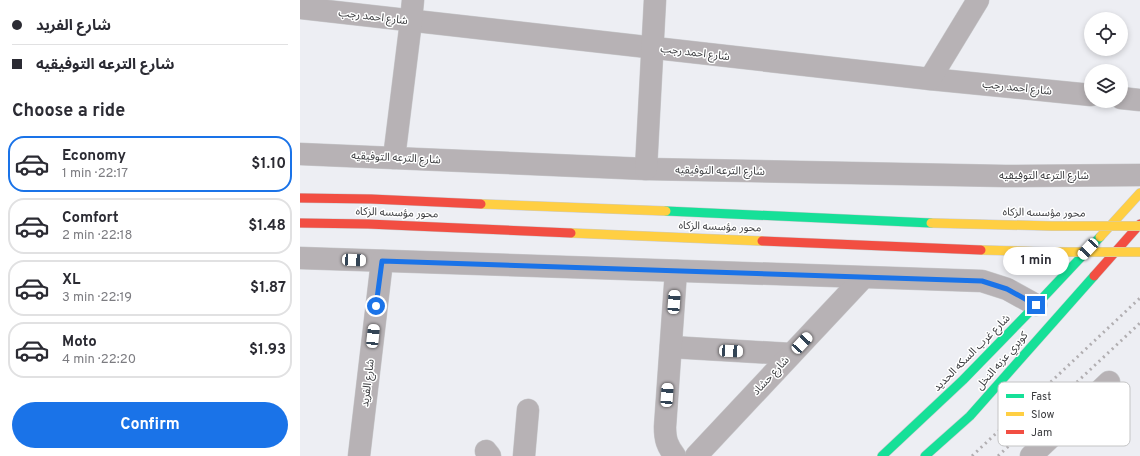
<!DOCTYPE html>
<html lang="en">
<head>
<meta charset="utf-8">
<style>
  :root { --surface:#fff; --page:#f7f7f7; --text:#2b2b33; --muted:#7c7c81; --line:#e1e1e2; --accent:#1a73e8 }
  body { margin:0; font-family:Overpass,"Noto Sans Arabic",sans-serif; background:var(--page); color:var(--text); height:100vh; display:flex; flex-direction:column; font-size:15px; white-space:nowrap }
  * { box-sizing:border-box; margin:0 }
  p { font-size:13px; color:var(--muted) }
  .icon { flex:none; width:22px; height:22px; fill:none; stroke:currentColor; stroke-width:2; stroke-linecap:round; stroke-linejoin:round }
  .map { position:relative; flex:1; overflow:hidden }
  .panel { display:flex; flex-direction:column; background:var(--surface); width:300px }
  .panel>* { flex:none }
  .banner { display:grid; align-content:center; height:88px; padding:0 12px; background:var(--surface) }
  .buttons { position:absolute; left:784px; top:12px; display:grid; gap:8px }
  .buttons a { display:grid; place-items:center; width:44px; height:44px; border-radius:50%; background:var(--surface); box-shadow:0 2px 6px #0003; font-size:20px }
  .end { position:absolute; width:18px; height:18px; margin:-9px; border:5px solid #1a73e8; background:#fff; box-shadow:0 0 0 2px #fff }
  .from { border-radius:50% }
  .bubble { position:absolute; height:28px; border-radius:14px; background:var(--surface); box-shadow:0 2px 6px #0003; font-size:13px; font-weight:700; line-height:28px; text-align:center }
  .car { position:absolute; width:12px; height:24px; margin:-12px -6px; border-radius:5px; box-shadow:0 0 3px 1px #0007; background:linear-gradient(#fff 24%,#345 0 40%,#fff 0 76%,#345 0 86%,#fff 0) }
  .banner b { display:flex; align-items:center; gap:14px; height:38px; font-size:15px }
  .banner b+b { border-top:1px solid var(--line) }
  .banner i { width:10px; height:10px; background:var(--text) }
  ul { padding:0; list-style:none }
  li { display:flex; align-items:center; gap:12px; height:56px; margin:0 8px 6px; padding:0 4px; border:2px solid var(--line); border-radius:16px }
  li div { flex:1 }
  li b { display:block; font-size:15px }
  li em { font-style:normal; font-weight:700 }
  li.active { border-color:var(--accent) }
  li>.icon { width:36px; height:36px; stroke-width:1.5 }
  h2 { padding:0 12px; font-size:18px; line-height:48px }
  .button { display:flex; gap:8px; margin-top:auto; padding:8px 12px }
  .button a { flex:1; height:46px; border-radius:24px; background:var(--accent); color:#fff; font-size:16px; font-weight:700; line-height:46px; text-align:center }
  main { display:flex; flex:1; min-height:0 }
  .map>svg:first-child { display:block }
  .lines { fill:none; stroke-linecap:round; stroke-linejoin:round }
  .street-casing { stroke:#cacbce; stroke-width:23 }
  .fast-casing { stroke:#cacbce; stroke-width:10 }
  .slow-casing { stroke:#cacbce; stroke-width:10 }
  .jam-casing { stroke:#cacbce; stroke-width:10 }
  .street { stroke:#b7b2b5; stroke-width:22 }
  .fast { stroke:#16e098; stroke-width:9 }
  .slow { stroke:#ffcf43; stroke-width:9 }
  .jam { stroke:#f24e42; stroke-width:9 }
  .rail { stroke:#b1aeb1; stroke-width:3; stroke-dasharray:2 4; stroke-linecap:butt }
  .fast-bridge-casing { stroke:#cacbce; stroke-width:10; stroke-linecap:butt }
  .slow-bridge-casing { stroke:#cacbce; stroke-width:10; stroke-linecap:butt }
  .jam-bridge-casing { stroke:#cacbce; stroke-width:10; stroke-linecap:butt }
  .fast-bridge { stroke:#16e098; stroke-width:9 }
  .slow-bridge { stroke:#ffcf43; stroke-width:9 }
  .jam-bridge { stroke:#f24e42; stroke-width:9 }
  .route { stroke:#1a73e8; stroke-width:5 }
  .labels { text-anchor:middle; dominant-baseline:central; stroke-width:3; stroke-linejoin:round; paint-order:stroke }
  .street-label { font-size:11px; fill:#3a3b3e; stroke:#fff }
  .key { fill:#fff; stroke:#c4c4c5; stroke-width:1 }
  .key-label { font-size:11px; fill:#3a3b3e }
</style>
</head>
<body>
<main>
<section class="panel">
<div class="banner">
<b><i class="from"></i>شارع الفريد</b>
<b><i></i>شارع الترعه التوفيقيه</b>
</div>
<h2>Choose a ride</h2>
<ul>
<li class="active"><svg class="icon" aria-label="car" viewBox="0 0 24 24"><path d="M5 17H2v-5l4-1 3-4h7l3 4 3 1v5h-3M9 17h6M6 11h13"/><circle cx="7" cy="17" r="2"/><circle cx="17" cy="17" r="2"/></svg><div><b>Economy</b><p>1 min · 22:17</p></div><em>$1.10</em></li>
<li><svg class="icon" aria-label="car" viewBox="0 0 24 24"><path d="M5 17H2v-5l4-1 3-4h7l3 4 3 1v5h-3M9 17h6M6 11h13"/><circle cx="7" cy="17" r="2"/><circle cx="17" cy="17" r="2"/></svg><div><b>Comfort</b><p>2 min · 22:18</p></div><em>$1.48</em></li>
<li><svg class="icon" aria-label="car" viewBox="0 0 24 24"><path d="M5 17H2v-5l4-1 3-4h7l3 4 3 1v5h-3M9 17h6M6 11h13"/><circle cx="7" cy="17" r="2"/><circle cx="17" cy="17" r="2"/></svg><div><b>XL</b><p>3 min · 22:19</p></div><em>$1.87</em></li>
<li><svg class="icon" aria-label="car" viewBox="0 0 24 24"><path d="M5 17H2v-5l4-1 3-4h7l3 4 3 1v5h-3M9 17h6M6 11h13"/><circle cx="7" cy="17" r="2"/><circle cx="17" cy="17" r="2"/></svg><div><b>Moto</b><p>4 min · 22:20</p></div><em>$1.93</em></li>
</ul>
<div class="button"><a>Confirm</a></div>
</section>
<div class="map">
<svg width="840" height="456" viewBox="0 0 840 456">
  <rect width="100%" height="100%" fill="#edeef3"/>
  <g class="lines">
    <defs>
      <g id="street">
        <polyline points="0,8 630,79 791,95"/>
        <polyline points="630,79 678,0"/>
        <polyline points="821,98 840,100"/>
        <polyline points="0,154 346,169 705,176 840,175"/>
        <polyline points="94,158 111,21 113,0"/>
        <polyline points="346,169 355,0"/>
        <polyline points="0,258 682,281 707,289 736,305"/>
        <polyline points="371,347 491,354"/>
        <polyline points="186,451 190,456"/>
        <polyline points="59,456 82,261"/>
        <polyline points="224,456 228,410"/>
        <path d="M375,456C367,446 365,439 365,427L376,271"/>
        <polyline points="396,456 563,278"/>
        <polyline points="731,456 809,382"/>
      </g>
      <g id="fast">
        <polyline points="582,456 663,380 736,305 800,237"/>
        <polyline points="625,456 670,416 794,276"/>
      </g>
      <polyline id="slow" points="800,237 840,193"/>
      <polyline id="jam" points="794,276 840,224"/>
    </defs>
    <use href="#street" class="street-casing"/>
    <use href="#fast" class="fast-casing"/>
    <use href="#slow" class="slow-casing"/>
    <use href="#jam" class="jam-casing"/>
    <use href="#street" class="street"/>
    <use href="#fast" class="fast"/>
    <use href="#slow" class="slow"/>
    <use href="#jam" class="jam"/>
    <g class="rail">
      <polyline points="672,456 840,298"/>
      <polyline points="698,456 840,323"/>
    </g>
    <defs>
      <polyline id="fast-bridge" points="366,211 631,223"/>
      <g id="slow-bridge">
        <polyline points="181,204 366,211"/>
        <polyline points="631,223 752,226 840,226"/>
        <polyline points="271,233 462,241"/>
        <polyline points="681,250 751,252 840,252"/>
      </g>
      <g id="jam-bridge">
        <polyline points="0,198 71,199 181,204"/>
        <polyline points="0,223 68,224 271,233"/>
        <polyline points="462,241 681,250"/>
      </g>
    </defs>
    <use href="#fast-bridge" class="fast-bridge-casing"/>
    <use href="#slow-bridge" class="slow-bridge-casing"/>
    <use href="#jam-bridge" class="jam-bridge-casing"/>
    <use href="#fast-bridge" class="fast-bridge"/>
    <use href="#slow-bridge" class="slow-bridge"/>
    <use href="#jam-bridge" class="jam-bridge"/>
  </g>
  <g class="lines">
    <polyline class="route" points="76,306 82,261 682,281 707,289 736,305"/>
  </g>
  <g class="labels">
    <g class="street-label">
      <text transform="translate(73 17) rotate(7)">شارع احمد رجب</text>
      <text transform="translate(395 53) rotate(7)">شارع احمد رجب</text>
      <text transform="translate(717 88) rotate(6)">شارع احمد رجب</text>
      <text transform="translate(96 158) rotate(3)">شارع الترعه التوفيقيه</text>
      <text transform="translate(420 171) rotate(1)">شارع الترعه التوفيقيه</text>
      <text x="744" y="176">شارع الترعه التوفيقيه</text>
      <text transform="translate(97 213) rotate(2)">محور مؤسسه الزكاه</text>
      <text transform="translate(744 213) rotate(1)">محور مؤسسه الزكاه</text>
      <text transform="translate(420 227) rotate(2)">محور مؤسسه الزكاه</text>
      <text transform="translate(672 353) rotate(-45)">شارع غرب السكه الحديد</text>
      <text transform="translate(702 361) rotate(-49)">كوبري عزبه النخل</text>
      <text transform="translate(471 376) rotate(-47)">شارع حشاد</text>
      <text transform="translate(68 383) rotate(-83)">شارع الفريد</text>
    </g>
  </g>
  <rect x="698" y="382" width="132" height="64" rx="6" class="key"/>
  <rect x="706" y="394" width="18" height="4" fill="#16e098"/>
  <rect x="706" y="412" width="18" height="4" fill="#ffcf43"/>
  <rect x="706" y="430" width="18" height="4" fill="#f24e42"/>
  <g class="key-label">
    <text x="731" y="400">Fast</text>
    <text x="731" y="418">Slow</text>
    <text x="731" y="436">Jam</text>
  </g>
</svg>
<div class="buttons">
<a><svg class="icon" aria-label="locate" viewBox="0 0 24 24"><circle cx="12" cy="12" r="6"/><path d="M12 2v4M12 18v4M2 12h4M18 12h4"/></svg></a>
<a><svg class="icon" aria-label="layers" viewBox="0 0 24 24"><path d="M12 4l9 5-9 5-9-5zM3 14l9 5 9-5"/></svg></a>
</div>
<i class="end from" style="left:76px;top:306px"></i>
<i class="end" style="left:736px;top:305px"></i>
<div class="bubble" style="left:703px;top:247px;width:66px">1 min</div>
<i class="car" style="left:788px;top:249px;rotate:223deg"></i>
<i class="car" style="left:54px;top:260px;rotate:93deg"></i>
<i class="car" style="left:374px;top:302px;rotate:4deg"></i>
<i class="car" style="left:73px;top:336px;rotate:6deg"></i>
<i class="car" style="left:502px;top:343px;rotate:43deg"></i>
<i class="car" style="left:431px;top:351px;rotate:93deg"></i>
<i class="car" style="left:367px;top:395px;rotate:4deg"></i>
</div>
</main>
</body>
</html>
